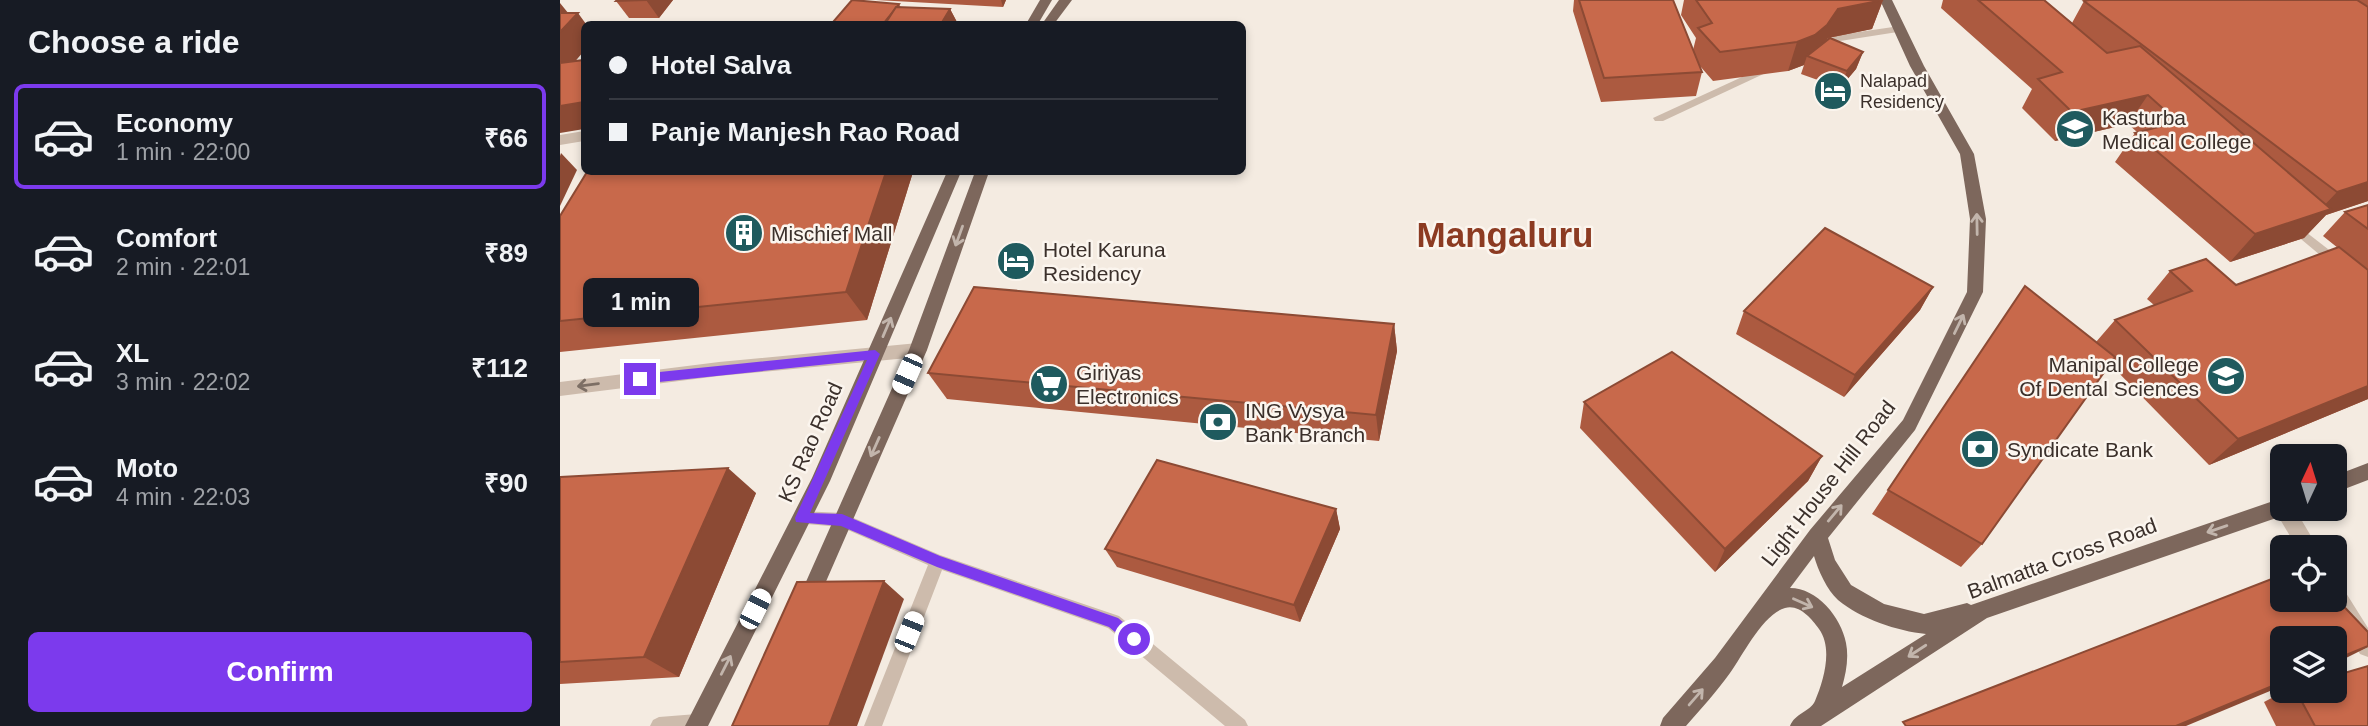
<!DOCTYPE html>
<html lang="en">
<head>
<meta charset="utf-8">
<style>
  :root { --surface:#171b24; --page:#20242c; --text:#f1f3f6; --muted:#9ea1a6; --line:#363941; --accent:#7c3aed }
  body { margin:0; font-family:Arial,sans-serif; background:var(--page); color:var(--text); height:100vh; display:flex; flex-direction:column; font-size:26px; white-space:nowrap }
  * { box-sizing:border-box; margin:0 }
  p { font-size:23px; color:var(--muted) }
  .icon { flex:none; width:38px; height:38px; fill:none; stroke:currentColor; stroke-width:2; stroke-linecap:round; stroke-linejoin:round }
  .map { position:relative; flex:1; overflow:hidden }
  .panel { display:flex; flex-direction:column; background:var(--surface); width:560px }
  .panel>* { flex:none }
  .hud { position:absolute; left:21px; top:21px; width:665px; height:154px; border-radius:10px; box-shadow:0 4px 10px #0003; display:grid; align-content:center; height:154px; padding:0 28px; background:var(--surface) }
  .needle { width:46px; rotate:4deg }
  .tools { position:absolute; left:1710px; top:444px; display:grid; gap:14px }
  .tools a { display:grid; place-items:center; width:77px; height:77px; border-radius:10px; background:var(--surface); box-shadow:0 4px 10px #0003; font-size:35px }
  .end { position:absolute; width:32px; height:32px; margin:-16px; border:9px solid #7c3aed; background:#fff; box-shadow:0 0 0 4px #fff }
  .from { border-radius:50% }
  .bubble { position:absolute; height:49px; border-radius:10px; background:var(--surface); box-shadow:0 4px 10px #0003; font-size:23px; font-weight:700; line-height:49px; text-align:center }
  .car { position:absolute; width:21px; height:42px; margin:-21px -10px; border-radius:9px; box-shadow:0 0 5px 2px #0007; background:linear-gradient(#fff 24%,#345 0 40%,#fff 0 76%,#345 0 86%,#fff 0) }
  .hud b { display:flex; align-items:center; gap:24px; height:66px; font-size:26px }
  .hud b+b { border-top:2px solid var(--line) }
  .hud i { width:18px; height:18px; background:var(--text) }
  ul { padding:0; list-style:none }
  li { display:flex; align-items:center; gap:21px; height:105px; margin:0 14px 10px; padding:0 14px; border:4px solid transparent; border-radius:10px }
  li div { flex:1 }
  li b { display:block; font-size:26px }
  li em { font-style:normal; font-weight:700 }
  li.current { border-color:var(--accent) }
  li>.icon { width:63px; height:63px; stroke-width:1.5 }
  h2 { padding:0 28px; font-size:32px; line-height:84px }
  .cta { display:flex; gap:14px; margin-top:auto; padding:14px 28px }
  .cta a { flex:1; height:80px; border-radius:10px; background:var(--accent); color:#fff; font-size:28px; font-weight:700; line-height:80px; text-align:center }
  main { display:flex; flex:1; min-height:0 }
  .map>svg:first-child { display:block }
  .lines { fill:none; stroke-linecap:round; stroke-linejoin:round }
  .lane { fill:#cdbbac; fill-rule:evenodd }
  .street { fill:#cdbbac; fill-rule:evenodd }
  .primary { fill:#7d675c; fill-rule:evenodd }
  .wall { fill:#ac5a40 }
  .shaded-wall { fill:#8c4a34 }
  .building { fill:#c8694b; stroke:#8c4a34; stroke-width:2 }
  .oneway { stroke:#c2b5ac }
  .oneway2 { stroke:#7d6f65 }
  .route { fill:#7c3aed }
  .labels { text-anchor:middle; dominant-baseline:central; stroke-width:5; stroke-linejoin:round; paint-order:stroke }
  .far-poi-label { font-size:18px; fill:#3b302b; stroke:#fbf5ee; text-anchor:start }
  .poi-label { font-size:21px; fill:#3b302b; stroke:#fbf5ee; text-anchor:start }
  .street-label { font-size:21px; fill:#3b302b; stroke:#fbf5ee }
  .town-label { font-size:35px; font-weight:bold; fill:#8c3b22; stroke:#fbf5ee }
</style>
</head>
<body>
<main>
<section class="panel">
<h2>Choose a ride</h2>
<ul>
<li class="current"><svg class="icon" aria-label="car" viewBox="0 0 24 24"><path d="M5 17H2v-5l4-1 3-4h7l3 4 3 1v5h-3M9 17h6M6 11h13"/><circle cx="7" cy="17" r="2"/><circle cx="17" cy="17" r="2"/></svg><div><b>Economy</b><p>1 min · 22:00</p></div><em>₹66</em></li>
<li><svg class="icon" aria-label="car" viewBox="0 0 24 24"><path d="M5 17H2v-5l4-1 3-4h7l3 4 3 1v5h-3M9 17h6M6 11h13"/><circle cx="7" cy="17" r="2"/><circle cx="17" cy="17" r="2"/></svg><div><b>Comfort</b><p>2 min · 22:01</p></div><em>₹89</em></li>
<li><svg class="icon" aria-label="car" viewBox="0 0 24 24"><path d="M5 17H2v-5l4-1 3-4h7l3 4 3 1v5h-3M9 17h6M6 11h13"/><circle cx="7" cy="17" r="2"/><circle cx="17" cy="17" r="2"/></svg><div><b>XL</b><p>3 min · 22:02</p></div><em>₹112</em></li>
<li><svg class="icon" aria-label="car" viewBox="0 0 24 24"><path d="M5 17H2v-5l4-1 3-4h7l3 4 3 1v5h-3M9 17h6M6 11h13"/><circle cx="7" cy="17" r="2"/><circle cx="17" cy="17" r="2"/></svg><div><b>Moto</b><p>4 min · 22:03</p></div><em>₹90</em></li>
</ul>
<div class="cta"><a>Confirm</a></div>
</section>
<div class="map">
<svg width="1808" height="726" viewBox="0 0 1808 726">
  <rect width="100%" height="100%" fill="#f4ebe1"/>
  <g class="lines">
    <g class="lane">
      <polygon points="1340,26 1345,29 1344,31 1280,41 1256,50 1251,47 1278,35"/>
      <polygon points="1208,65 1212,66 1212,70 1103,121 1095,121 1093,118"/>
      <polygon points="1733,222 1808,280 1808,292 1803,291 1729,229 1727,226"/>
      <polygon points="241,511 282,513 380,555 559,616 685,720 688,726 665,726 548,628 382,570 322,726 304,726 368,565 281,527 235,523 233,518 235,513"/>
      <polygon points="137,714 143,717 145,726 90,726 93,720 99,717"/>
    </g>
    <g class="street">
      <polygon points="24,131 24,141 0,145 0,135"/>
      <polygon points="358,343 364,345 367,350 364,355 358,357 159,376 0,396 0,382 159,362"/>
      <polygon points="1722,501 1722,509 1735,509 1758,548 1737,548 1714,509 1717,503"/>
      <polygon points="1774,583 1781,585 1808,628 1808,657 1800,654 1768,600 1774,600"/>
    </g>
    <g class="primary">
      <polygon points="480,0 492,0 478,24 466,24"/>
      <polygon points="499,0 512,0 494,24 482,24"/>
      <path d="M1320,0H1332L1364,66L1414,154L1426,219L1423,292L1355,430L1268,538L1275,560L1291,585L1324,604L1364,614L1407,603L1411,605L1722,498V509H1731L1722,516L1427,618L1261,726H1230C1235,713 1250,712 1255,701C1264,680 1273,648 1259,629C1251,618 1239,604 1225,608C1203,614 1183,655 1170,673C1157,691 1141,709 1126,726H1100L1103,718L1155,658L1250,530L1343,420L1407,292L1410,219L1400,154L1350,66ZM1254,556C1258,570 1267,590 1278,600C1301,619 1337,631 1366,634L1282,687C1286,673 1289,658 1286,643C1281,617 1257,588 1230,588Z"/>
      <polygon points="387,172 401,172 270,481 148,726 125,726 252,478"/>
      <polygon points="415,172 429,172 367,350 254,609 247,612 240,609 237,602 349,350"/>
      <polygon points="1808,463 1808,480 1774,493 1774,476"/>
    </g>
  </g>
  <g class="wall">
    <polygon points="57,0 113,0 99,18 69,18 56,1"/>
    <polygon points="316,0 446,0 443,7"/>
    <polygon points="1014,0 1113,0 1133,50 1136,38 1121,15 1124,0 1323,0 1312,29 1268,38 1265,42 1303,52 1296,69 1280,88 1241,74 1244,65 1228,71 1153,81 1140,66 1142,72 1136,96 1041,102 1013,11"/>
    <polygon points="1383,0 1484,0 1512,23 1524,1 1523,0 1808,0 1808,201 1766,215 1744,238 1670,262 1555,162 1575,133 1577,132 1568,124 1495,141 1462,108 1472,89 1381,8"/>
    <polygon points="339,4 341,8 390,9 398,24 275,24 273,22"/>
    <polygon points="353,172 307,320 0,352 0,216"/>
    <polygon points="1808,205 1808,399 1649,465 1550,364 1422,544 1401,567 1312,514 1465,286 1536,342 1555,320 1594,305 1587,299 1610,271 1676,285 1778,248 1763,236 1785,212"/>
    <polygon points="1373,287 1360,310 1284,397 1176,334 1184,311"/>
    <polygon points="834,324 837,351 819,441 387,399 368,373"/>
    <polygon points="1024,402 1262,456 1248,481 1155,572 1020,428"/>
    <polygon points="0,477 196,493 119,677 0,684"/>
    <polygon points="776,509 780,529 740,622 557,567 545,549"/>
    <polygon points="1725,691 1774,691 1808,726 1716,726 1704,702"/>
  </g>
  <g class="shaded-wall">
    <polygon points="86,0 113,0 99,18"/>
    <polygon points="441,0 446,0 443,7"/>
    <polygon points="1323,0 1312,29 1268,38 1257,54 1247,56 1244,65 1228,71 1237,42 1278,9"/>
    <polygon points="0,3 13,19 18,13 26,24 24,24 24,51 0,79"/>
    <polygon points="390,9 398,24 381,24"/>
    <polygon points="1303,52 1296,69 1280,88 1287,71"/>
    <polygon points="1588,95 1568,124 1495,141 1512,112"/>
    <polygon points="24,102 24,129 0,133 0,106"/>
    <polygon points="1,153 17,170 0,206 0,156"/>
    <polygon points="326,172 353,172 307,320 286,292"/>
    <polygon points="1808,182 1808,201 1766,215 1744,238 1670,262 1695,234 1756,214 1777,192"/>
    <polygon points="1373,287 1360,310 1284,397 1295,375"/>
    <polygon points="834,324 837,351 819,441 816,415"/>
    <polygon points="1808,386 1808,399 1649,465 1678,439"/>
    <polygon points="1262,456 1248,481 1155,572 1165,549"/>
    <polygon points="168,468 196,493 119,677 84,657"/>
    <polygon points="776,509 780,529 740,622 734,605"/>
    <polygon points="324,581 344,599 297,726 269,726"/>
    <polygon points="1808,646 1808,647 1774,664 1774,660"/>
    <polygon points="1722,682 1722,686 1626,726 1616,726"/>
  </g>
  <g class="building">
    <polygon points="57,0 87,0 56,1"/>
    <polygon points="292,0 339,4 323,24 273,22"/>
    <polygon points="1019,0 1113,0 1142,72 1044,78"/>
    <polygon points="1136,0 1323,0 1278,9 1267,25 1255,35 1237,42 1160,52 1138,28 1152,23"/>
    <polygon points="1418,0 1484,0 1547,53 1580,46 1771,209 1695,234 1575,133 1618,122 1588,95 1512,112 1478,79 1502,72"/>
    <polygon points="1529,0 1797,0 1808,7 1808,182 1777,192 1524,1"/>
    <polygon points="336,7 390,9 381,24 325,24"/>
    <polygon points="0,13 18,13 0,32"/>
    <polygon points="1270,38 1303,52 1287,71 1247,56"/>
    <polygon points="24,60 24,102 0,106 0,63"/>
    <polygon points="27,172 326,172 286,292 0,321 0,216"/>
    <polygon points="1808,205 1808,229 1785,212"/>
    <polygon points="1265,228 1373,287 1295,375 1184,311"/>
    <polygon points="1779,247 1808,270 1808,386 1678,439 1555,320 1632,291 1610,271 1646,259 1676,285"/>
    <polygon points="1465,286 1555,357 1422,544 1328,490"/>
    <polygon points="414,287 834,324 816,415 368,373"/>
    <polygon points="1112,352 1262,456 1165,549 1024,402"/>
    <polygon points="597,460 776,509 734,605 545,549"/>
    <polygon points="168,468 84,657 0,662 0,477"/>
    <polygon points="1722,575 1722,600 1774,600 1774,596 1808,632 1808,646 1774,660 1774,639 1722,639 1722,682 1616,726 1346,726 1343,722"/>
    <polygon points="324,581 269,726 172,726 237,582"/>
    <polygon points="1808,666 1808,726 1755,726 1736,691 1774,691 1774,676"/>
  </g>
  <defs><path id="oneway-shaft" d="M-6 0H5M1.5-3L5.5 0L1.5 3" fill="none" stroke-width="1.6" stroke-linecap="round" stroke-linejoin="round" transform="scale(1.75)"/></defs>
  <g class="oneway">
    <use href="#oneway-shaft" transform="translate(1417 224) rotate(-91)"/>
    <use href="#oneway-shaft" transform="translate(399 236) rotate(110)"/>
    <use href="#oneway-shaft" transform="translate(1399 324) rotate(-64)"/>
    <use href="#oneway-shaft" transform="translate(327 327) rotate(-67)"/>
    <use href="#oneway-shaft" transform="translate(315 447) rotate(114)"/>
    <use href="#oneway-shaft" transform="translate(1275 513) rotate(-50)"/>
    <use href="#oneway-shaft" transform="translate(1657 529) rotate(161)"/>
    <use href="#oneway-shaft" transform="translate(1243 603) rotate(24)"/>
    <use href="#oneway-shaft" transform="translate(1357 651) rotate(147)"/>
    <use href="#oneway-shaft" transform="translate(166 665) rotate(-63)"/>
    <use href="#oneway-shaft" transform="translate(1136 697) rotate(-49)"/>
  </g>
  <use class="oneway2" href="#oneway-shaft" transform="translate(28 385) rotate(173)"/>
  <polygon class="route" points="315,350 320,354 250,513 282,514 380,556 558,618 579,635 579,644 569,644 549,627 377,567 281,526 236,522 235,518 307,360 80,384 74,379 80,374"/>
  <defs>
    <symbol id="hotel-disc" viewBox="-11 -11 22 22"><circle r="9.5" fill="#1f5a5e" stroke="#fbf5ee"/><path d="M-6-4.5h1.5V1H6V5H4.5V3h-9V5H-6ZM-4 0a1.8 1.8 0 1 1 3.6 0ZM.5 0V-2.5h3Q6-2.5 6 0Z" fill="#fff"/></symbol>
    <symbol id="university-disc" viewBox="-11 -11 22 22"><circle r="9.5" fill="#1f5a5e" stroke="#fbf5ee"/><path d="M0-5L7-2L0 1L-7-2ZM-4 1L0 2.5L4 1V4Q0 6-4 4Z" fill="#fff"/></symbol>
    <symbol id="building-disc" viewBox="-11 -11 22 22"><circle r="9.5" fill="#1f5a5e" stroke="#fbf5ee"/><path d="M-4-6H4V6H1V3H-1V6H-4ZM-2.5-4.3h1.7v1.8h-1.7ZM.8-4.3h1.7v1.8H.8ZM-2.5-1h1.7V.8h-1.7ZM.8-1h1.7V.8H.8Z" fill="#fff"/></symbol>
    <symbol id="supermarket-disc" viewBox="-11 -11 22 22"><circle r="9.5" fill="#1f5a5e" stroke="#fbf5ee"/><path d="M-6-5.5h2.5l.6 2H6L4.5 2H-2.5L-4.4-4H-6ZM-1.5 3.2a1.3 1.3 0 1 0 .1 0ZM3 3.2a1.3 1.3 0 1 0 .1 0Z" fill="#fff"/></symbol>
    <symbol id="bank-disc" viewBox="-11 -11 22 22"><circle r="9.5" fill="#1f5a5e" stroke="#fbf5ee"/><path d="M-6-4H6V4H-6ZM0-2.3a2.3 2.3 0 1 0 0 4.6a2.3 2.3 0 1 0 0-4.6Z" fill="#fff"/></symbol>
  </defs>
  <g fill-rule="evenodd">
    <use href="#hotel-disc" x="1251" y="69" width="44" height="44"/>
    <use href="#university-disc" x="1493" y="107" width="44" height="44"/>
    <use href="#building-disc" x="162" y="211" width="44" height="44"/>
    <use href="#hotel-disc" x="434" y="239" width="44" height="44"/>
    <use href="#university-disc" x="1644" y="354" width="44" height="44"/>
    <use href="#supermarket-disc" x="467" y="362" width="44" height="44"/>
    <use href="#bank-disc" x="636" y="400" width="44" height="44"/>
    <use href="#bank-disc" x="1398" y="427" width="44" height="44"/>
  </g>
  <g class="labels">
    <g class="far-poi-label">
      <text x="1300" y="81">Nalapad<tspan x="1300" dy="21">Residency</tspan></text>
    </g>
    <g class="poi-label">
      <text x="1542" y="117">Kasturba<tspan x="1542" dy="24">Medical College</tspan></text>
      <text x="211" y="233">Mischief Mall</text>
      <text x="483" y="249">Hotel Karuna<tspan x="483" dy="24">Residency</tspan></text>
      <text x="1639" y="364" text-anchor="end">Manipal College<tspan x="1639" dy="24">Of Dental Sciences</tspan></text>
      <text x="516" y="372">Giriyas<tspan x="516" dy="24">Electronics</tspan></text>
      <text x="685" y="410">ING Vysya<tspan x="685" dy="24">Bank Branch</tspan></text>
      <text x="1447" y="449">Syndicate Bank</text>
    </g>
    <g class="street-label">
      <text transform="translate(250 442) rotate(-66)">KS Rao Road</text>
      <text transform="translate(1268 483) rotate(-52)">Light House Hill Road</text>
      <text transform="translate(1502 558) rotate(-20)">Balmatta Cross Road</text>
    </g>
    <g class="town-label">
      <text x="945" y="234">Mangaluru</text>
    </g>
  </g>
</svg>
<div class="tools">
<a><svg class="needle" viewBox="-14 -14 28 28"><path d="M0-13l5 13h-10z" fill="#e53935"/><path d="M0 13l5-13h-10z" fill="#9ea1a6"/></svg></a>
<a><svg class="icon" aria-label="locate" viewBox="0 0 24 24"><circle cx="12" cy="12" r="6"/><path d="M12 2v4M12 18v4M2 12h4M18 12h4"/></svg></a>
<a><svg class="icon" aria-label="layers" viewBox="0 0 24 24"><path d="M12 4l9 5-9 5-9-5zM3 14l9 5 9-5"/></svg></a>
</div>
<i class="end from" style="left:574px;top:639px"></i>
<i class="end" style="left:80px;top:379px"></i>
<div class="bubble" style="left:23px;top:278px;width:116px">1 min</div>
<i class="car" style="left:347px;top:374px;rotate:204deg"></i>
<i class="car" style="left:195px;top:609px;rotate:27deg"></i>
<i class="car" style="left:349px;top:632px;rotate:22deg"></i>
<div class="hud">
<b><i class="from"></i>Hotel Salva</b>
<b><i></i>Panje Manjesh Rao Road</b>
</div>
</div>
</main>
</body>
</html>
